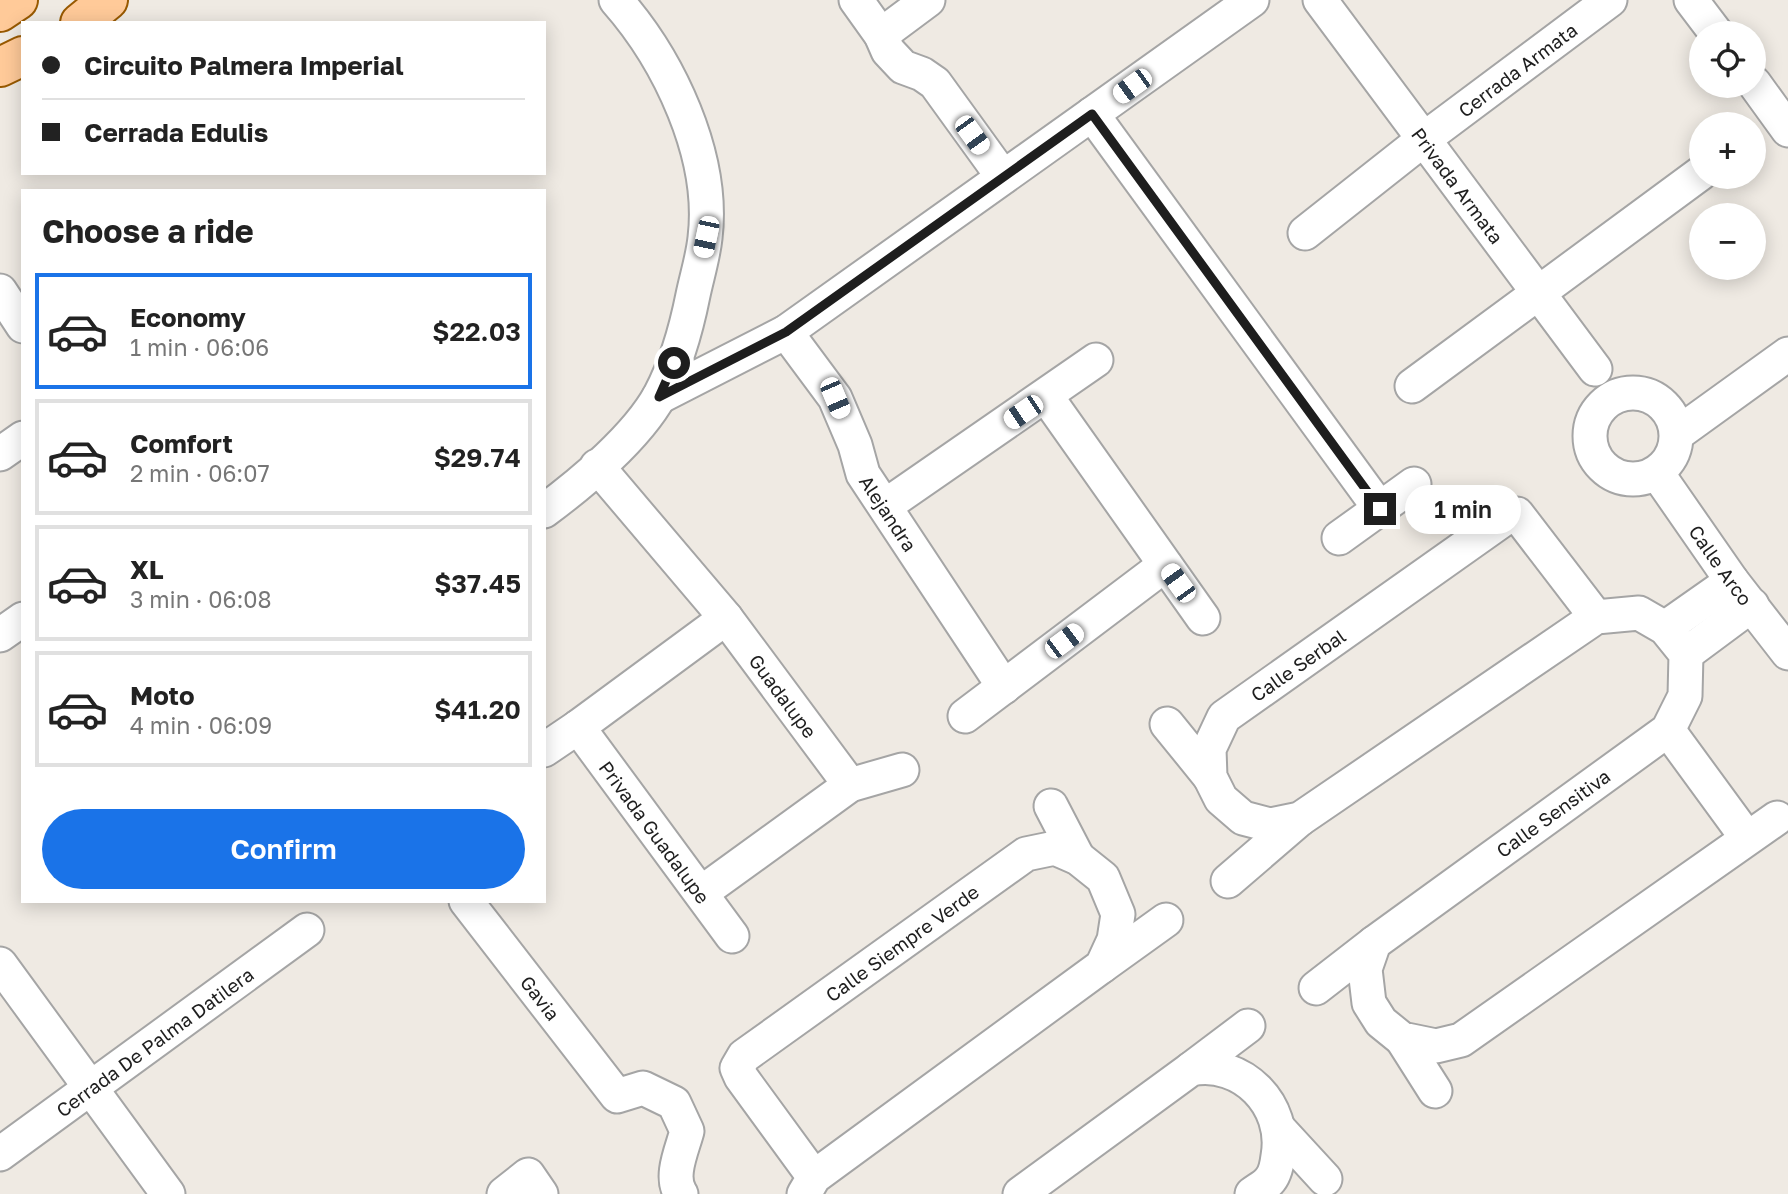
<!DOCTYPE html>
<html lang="en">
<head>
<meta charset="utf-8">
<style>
  :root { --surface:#fff; --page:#f6f6f6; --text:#222; --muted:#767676; --line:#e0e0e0; --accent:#1a73e8 }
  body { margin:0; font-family:"Golos Text",sans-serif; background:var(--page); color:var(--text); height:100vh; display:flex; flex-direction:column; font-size:26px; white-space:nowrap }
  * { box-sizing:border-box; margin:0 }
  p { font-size:23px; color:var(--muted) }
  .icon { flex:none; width:38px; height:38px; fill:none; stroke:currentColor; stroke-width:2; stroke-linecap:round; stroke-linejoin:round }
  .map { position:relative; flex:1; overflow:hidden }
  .drawer { position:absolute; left:21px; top:189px; width:525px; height:714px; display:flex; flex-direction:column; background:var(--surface); border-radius:0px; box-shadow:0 4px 18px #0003 }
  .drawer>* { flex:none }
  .banner { position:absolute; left:21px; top:21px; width:525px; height:154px; border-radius:0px; box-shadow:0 4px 18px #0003; display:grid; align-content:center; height:154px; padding:0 21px; background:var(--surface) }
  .controls { position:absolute; left:1689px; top:21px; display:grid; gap:14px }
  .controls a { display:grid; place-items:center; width:77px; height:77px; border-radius:50%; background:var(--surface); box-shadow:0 4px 18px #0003; font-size:35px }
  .end { position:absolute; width:32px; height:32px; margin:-16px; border:9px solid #1e1e1e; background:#fff; box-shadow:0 0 0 4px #fff }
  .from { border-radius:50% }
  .bubble { position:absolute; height:49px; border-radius:24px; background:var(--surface); box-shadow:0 4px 18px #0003; font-size:23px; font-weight:600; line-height:49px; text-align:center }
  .car { position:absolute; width:21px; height:42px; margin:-21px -10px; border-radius:9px; box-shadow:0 0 5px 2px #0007; background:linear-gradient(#fff 24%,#345 0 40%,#fff 0 76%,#345 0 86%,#fff 0) }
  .banner b { display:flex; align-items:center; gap:24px; height:66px; font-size:26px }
  .banner b+b { border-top:2px solid var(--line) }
  .banner i { width:18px; height:18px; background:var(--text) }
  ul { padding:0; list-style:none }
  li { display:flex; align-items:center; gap:21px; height:116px; margin:0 14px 10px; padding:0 7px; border:4px solid var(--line); border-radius:0px }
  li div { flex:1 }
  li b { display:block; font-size:26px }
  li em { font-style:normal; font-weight:600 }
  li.selected { border-color:var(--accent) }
  li>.icon { width:63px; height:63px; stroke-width:1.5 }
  h2 { padding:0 21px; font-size:32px; line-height:84px }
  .cta { display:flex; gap:14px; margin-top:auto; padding:14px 21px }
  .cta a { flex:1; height:80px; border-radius:42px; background:var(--accent); color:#fff; font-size:28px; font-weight:600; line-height:80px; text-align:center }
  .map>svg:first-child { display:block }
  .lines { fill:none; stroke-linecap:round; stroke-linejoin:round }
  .minor-casing { stroke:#a5a5a5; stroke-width:37 }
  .major-casing { stroke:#985900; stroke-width:42 }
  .minor { stroke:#fff; stroke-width:33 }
  .major { stroke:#ffca99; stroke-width:38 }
  .route { stroke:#1e1e1e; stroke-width:9 }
  .labels { text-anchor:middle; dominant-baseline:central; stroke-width:6; stroke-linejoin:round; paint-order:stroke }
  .street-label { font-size:19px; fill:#1e1e1e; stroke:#fff }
</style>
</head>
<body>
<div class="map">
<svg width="1788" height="1194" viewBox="0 0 1788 1194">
  <rect width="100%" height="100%" fill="#efeae3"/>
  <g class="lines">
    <defs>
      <g id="minor">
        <polyline points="856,0 881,35 888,51 903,67 922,74 935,83 1003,177"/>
        <path id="s1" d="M1320,0L1595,369"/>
        <polyline points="1691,0 1716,33"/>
        <polyline points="881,35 928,0"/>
        <polyline points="1754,83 1788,130"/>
        <polyline points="1092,114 1380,509"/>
        <path id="s2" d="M1305,233L1424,139L1610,0"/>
        <polyline points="0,291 23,326"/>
        <path id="s3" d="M786,332L835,398L855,445L863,474L1004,687"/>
        <polyline points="1412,386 1701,173"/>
        <circle cx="1633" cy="436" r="43"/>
        <polyline points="1046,396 1203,618"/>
        <polyline points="659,397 786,332 1252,0"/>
        <polyline points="1677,434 1788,354"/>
        <polyline points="0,454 23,438"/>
        <path id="s4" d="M597,466L726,618L850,785"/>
        <path id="s5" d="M1657,473L1732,581L1788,653"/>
        <polyline points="885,506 1096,360"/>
        <path d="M544,511C582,483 637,437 660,395C677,363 686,330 693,295C697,276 703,257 705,238C715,156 669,60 616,0"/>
        <polyline points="1339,538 1414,484"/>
        <polyline points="1596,617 1517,514 1504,519 1224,717 1209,749 1210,777 1221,799 1243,818 1270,825 1300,819 1596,617 1639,613 1665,628 1686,654 1685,696 1668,730 1374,943 1365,969 1369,1003 1381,1022 1402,1039 1436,1046 1461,1040 1777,818"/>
        <polyline points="1665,628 1732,581"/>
        <polyline points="0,635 23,619"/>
        <polyline points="1686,654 1752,605"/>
        <polyline points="965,716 1165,565"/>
        <polyline points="1167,724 1210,777"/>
        <path id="s6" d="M578,727L732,936"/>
        <polyline points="1668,730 1747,838"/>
        <polyline points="544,750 578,727 726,618"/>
        <polyline points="1051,806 1078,858"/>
        <polyline points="1228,881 1300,819"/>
        <polyline points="701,893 850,785 902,770"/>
        <path id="s7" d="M466,901L617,1096L643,1088L674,1103L687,1131C682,1150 669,1177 681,1194"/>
        <polyline points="0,964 168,1194"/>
        <polyline points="1102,966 1166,920"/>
        <polyline points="1316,988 1374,943"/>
        <polyline points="1402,1039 1435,1091"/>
        <polyline points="1191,1069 1248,1026"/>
        <polyline points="1279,1129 1325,1179"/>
        <path id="s8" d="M0,1154L307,930"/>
        <polyline points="504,1194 528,1175 541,1194"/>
        <polyline points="804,1194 814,1177 1102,966 1114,940 1118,914 1103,878 1078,858 1055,848 1026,854 744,1056 737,1068 741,1077 814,1177"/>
        <path d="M1020,1194L1191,1069C1242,1059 1287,1105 1278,1156C1277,1164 1275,1175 1269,1181C1265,1186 1257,1190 1252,1194"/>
      </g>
      <g id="major">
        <polyline points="0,12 18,0"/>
        <polyline points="80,23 108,0"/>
        <polyline points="0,67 23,56"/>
      </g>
    </defs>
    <use href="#minor" class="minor-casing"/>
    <use href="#major" class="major-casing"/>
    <use href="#minor" class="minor"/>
    <use href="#major" class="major"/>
  </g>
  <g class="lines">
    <polyline class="route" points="674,363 659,397 786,332 1092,114 1380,509"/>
  </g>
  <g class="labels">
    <g class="street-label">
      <text stroke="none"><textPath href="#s2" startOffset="268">Cerrada Armata</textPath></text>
      <text stroke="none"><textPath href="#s1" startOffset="231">Privada Armata</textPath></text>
      <text stroke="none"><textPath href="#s3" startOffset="210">Alejandra</textPath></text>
      <text stroke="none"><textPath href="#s5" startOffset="112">Calle Arco</textPath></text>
      <text transform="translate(1298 665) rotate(-35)">Calle Serbal</text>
      <text stroke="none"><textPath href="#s4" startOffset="296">Guadalupe</textPath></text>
      <text transform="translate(1553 813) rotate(-36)">Calle Sensitiva</text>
      <text stroke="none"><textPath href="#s6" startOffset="130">Privada Guadalupe</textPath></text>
      <text transform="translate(902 943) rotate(-36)">Calle Siempre Verde</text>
      <text stroke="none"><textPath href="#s7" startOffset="122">Gavia</textPath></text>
      <text stroke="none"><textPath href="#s8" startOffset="191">Cerrada De Palma Datilera</textPath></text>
    </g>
  </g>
</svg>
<div class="controls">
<a><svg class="icon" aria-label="locate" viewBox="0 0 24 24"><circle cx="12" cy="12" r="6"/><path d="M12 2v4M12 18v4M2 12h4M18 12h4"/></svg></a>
<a>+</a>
<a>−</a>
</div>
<i class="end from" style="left:674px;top:363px"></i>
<i class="end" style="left:1380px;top:509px"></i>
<div class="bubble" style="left:1405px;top:485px;width:116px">1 min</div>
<i class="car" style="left:1132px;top:86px;rotate:234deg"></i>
<i class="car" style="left:972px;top:135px;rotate:144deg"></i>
<i class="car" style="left:706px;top:237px;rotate:192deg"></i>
<i class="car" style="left:835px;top:398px;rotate:157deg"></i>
<i class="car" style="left:1023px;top:412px;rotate:236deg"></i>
<i class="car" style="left:1178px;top:583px;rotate:324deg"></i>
<i class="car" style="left:1064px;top:641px;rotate:53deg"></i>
<div class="banner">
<b><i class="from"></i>Circuito Palmera Imperial</b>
<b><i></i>Cerrada Edulis</b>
</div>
<section class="drawer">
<h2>Choose a ride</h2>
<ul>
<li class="selected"><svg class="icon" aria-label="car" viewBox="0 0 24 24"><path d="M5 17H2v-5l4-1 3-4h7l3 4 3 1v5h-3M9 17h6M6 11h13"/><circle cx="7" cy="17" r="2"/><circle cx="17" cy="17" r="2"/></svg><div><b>Economy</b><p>1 min · 06:06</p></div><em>$22.03</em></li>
<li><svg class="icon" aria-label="car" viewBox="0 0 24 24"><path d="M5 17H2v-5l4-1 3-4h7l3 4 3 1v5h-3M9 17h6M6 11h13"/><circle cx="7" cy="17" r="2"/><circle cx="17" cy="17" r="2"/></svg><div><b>Comfort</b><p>2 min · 06:07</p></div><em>$29.74</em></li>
<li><svg class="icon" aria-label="car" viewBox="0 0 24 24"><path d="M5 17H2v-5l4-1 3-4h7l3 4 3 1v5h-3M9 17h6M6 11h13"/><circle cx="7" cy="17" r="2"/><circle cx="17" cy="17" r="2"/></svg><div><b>XL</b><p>3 min · 06:08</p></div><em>$37.45</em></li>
<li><svg class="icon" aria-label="car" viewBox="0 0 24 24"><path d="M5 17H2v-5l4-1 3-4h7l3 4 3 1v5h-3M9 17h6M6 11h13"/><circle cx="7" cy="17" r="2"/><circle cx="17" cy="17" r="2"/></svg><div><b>Moto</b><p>4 min · 06:09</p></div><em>$41.20</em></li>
</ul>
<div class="cta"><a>Confirm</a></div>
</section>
</div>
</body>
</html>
